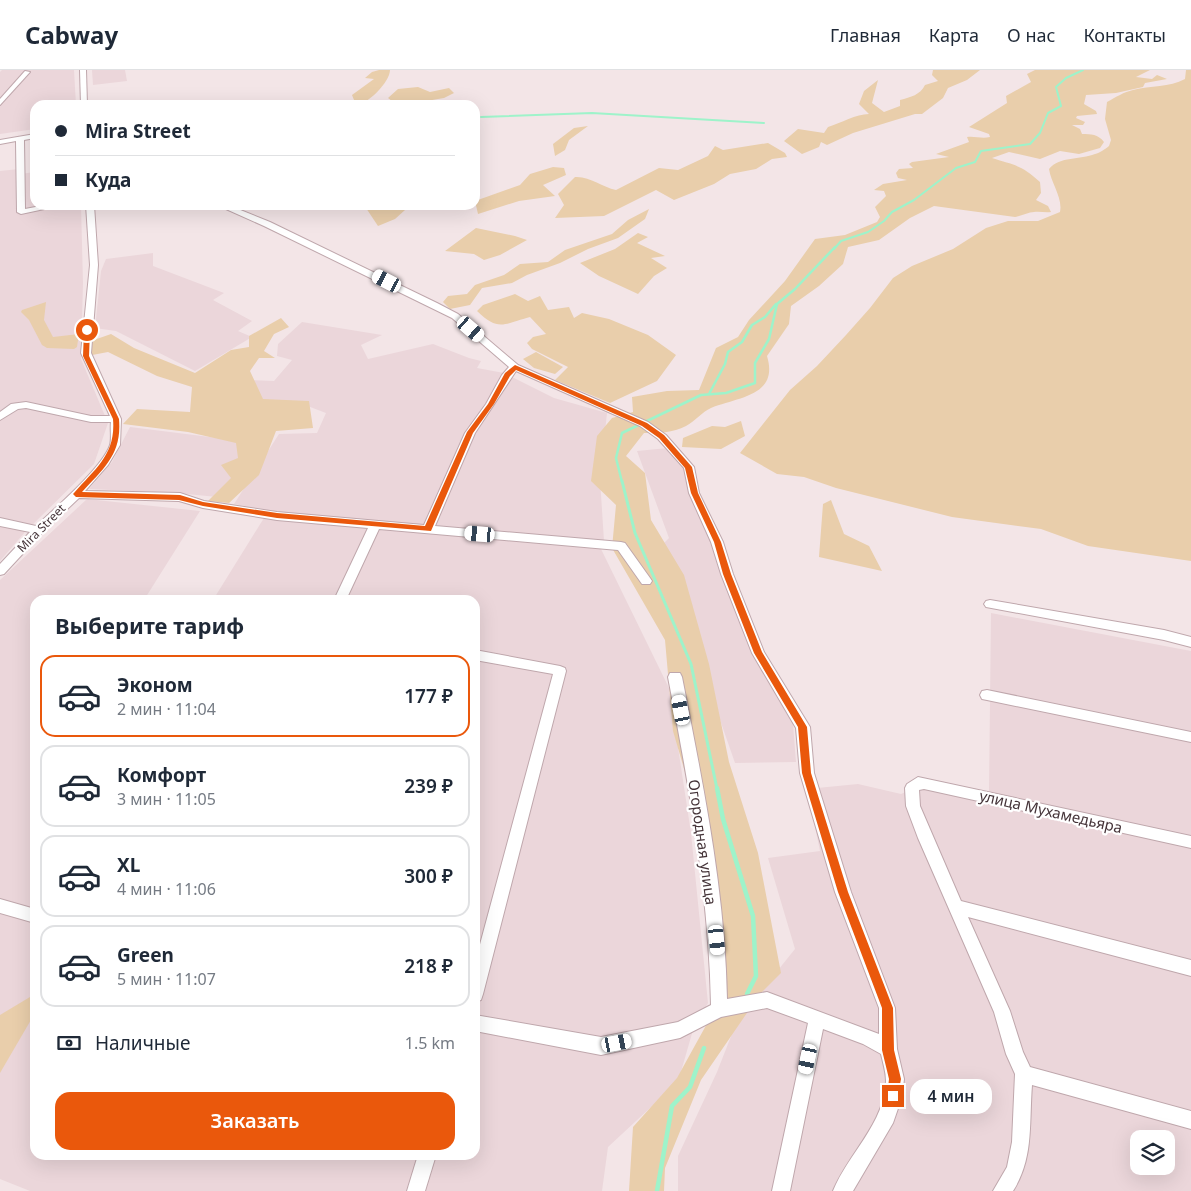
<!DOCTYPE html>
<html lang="ru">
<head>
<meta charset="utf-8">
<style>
  :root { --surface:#fff; --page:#f6f6f7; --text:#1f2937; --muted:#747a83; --line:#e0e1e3; --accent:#ea580c }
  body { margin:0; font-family:"Noto Sans",sans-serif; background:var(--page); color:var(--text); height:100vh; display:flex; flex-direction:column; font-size:19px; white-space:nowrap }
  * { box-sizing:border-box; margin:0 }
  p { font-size:16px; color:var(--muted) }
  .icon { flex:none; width:28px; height:28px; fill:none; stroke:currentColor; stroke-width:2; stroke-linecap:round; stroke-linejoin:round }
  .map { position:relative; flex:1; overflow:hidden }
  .side { position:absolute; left:30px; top:525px; width:450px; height:565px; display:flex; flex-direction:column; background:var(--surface); border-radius:15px; box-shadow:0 5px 20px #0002 }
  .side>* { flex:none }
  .hud { position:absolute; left:30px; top:30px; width:450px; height:110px; border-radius:15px; box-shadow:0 5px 20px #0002; display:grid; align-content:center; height:110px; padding:0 25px; background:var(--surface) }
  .fabs { position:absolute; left:1130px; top:1060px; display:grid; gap:10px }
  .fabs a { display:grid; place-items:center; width:45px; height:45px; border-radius:10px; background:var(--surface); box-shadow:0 5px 20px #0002; font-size:25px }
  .end { position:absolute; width:22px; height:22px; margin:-11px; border:6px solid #ea580c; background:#fff; box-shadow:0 0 0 2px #fff }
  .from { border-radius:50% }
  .bubble { position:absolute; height:35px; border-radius:15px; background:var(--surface); box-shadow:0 5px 20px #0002; font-size:16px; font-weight:600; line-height:35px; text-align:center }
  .car { position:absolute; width:15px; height:30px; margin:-15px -8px; border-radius:6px; box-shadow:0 0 4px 1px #0007; background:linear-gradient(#fff 24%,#345 0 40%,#fff 0 76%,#345 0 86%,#fff 0) }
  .hud b { display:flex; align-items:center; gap:18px; height:48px; font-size:19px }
  .hud b+b { border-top:1px solid var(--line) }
  .hud i { width:12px; height:12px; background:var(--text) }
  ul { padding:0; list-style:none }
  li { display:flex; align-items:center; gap:15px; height:82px; margin:0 10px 8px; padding:0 15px; border:2px solid var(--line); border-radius:15px }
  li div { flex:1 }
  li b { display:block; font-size:19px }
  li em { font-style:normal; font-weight:600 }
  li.selected { border-color:var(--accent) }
  li>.icon { width:45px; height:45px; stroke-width:1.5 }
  h2 { padding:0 25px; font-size:22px; line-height:60px }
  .pay { display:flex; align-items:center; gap:12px; height:55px; padding:0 25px; font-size:19px }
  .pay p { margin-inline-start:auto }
  .action { display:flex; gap:10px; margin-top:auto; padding:10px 25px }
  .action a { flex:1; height:58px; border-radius:15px; background:var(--accent); color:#fff; font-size:20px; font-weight:600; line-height:58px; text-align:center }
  header { display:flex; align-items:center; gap:30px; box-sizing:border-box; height:70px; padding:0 25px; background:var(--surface); border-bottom:1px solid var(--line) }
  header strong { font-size:24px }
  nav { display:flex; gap:28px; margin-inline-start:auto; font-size:18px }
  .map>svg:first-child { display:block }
  .residential { fill:#ebd6da; fill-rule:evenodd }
  .green { fill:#e9ceab }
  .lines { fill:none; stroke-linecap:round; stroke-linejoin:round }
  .stream-far3 { stroke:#9ef3ca; stroke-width:2 }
  .stream-far2 { stroke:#9ef3ca; stroke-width:2.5 }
  .stream-far1 { stroke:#9ef3ca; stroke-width:3 }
  .stream { stroke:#9ef3ca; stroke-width:4.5 }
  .minor-casing { stroke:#bfa7ac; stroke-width:2 }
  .minor { fill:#fff; fill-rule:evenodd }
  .route { fill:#ea580c }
  .labels { text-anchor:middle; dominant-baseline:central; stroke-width:4.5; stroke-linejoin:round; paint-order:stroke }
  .far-street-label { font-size:12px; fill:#453439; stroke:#fff }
  .street-label { font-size:15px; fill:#453439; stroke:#fff }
</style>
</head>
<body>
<header>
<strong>Cabway</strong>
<nav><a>Главная</a><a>Карта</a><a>О нас</a><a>Контакты</a></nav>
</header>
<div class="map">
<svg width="1191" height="1121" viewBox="0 0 1191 1121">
  <rect width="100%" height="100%" fill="#f3e5e7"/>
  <g class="residential">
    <polygon points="2,0 74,0 76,35 35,35 35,59 0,64 0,2"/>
    <polygon points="92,0 125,0 127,11 93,15"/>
    <polygon points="19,99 20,104 35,102 35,135 81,135 83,213 81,289 108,353 94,394 25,462 0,491 0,101"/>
    <polygon points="153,183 153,196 224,223 213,230 252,251 238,261 252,267 195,301 116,261 95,258 101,201 106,189"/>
    <polygon points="302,252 382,265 361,275 368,289 433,274 469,288 481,291 477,298 504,303 554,328 607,343 600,409 604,471 284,443 234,434 279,364 317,363 326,343 305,335 242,332 249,310 274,311 292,290 277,286 278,274"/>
    <polygon points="130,357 242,371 235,409 217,427 177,423 89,419 112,392"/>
    <polygon points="668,378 687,399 737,538 771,617 793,654 796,692 735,693 660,477 669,468 637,381"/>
    <polygon points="87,429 200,441 144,530 35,530 35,1085 475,1085 475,530 213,530 264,448 601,479 669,618 691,763 708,933 693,960 678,1012 608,1077 602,1121 30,1121 0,1109 0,510"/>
    <path d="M991,543L1191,581V1121H678V1086L717,1002L737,951L795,879L768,788L820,781L807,719L858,714L901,724L935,710L989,722ZM1139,1069H1166V1096H1139Z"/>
  </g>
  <g class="green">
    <path d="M379,0H390C390,12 367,35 356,35L352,25L374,9L365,8L372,2Z"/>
    <path d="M933,0H980L967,10L948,18L943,28L922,44H915L853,63L827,75L821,72L819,77L802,84L784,71L798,59L824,63L828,57C841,53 856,44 869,44L859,34L864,21L878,10L872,33L884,42L900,36V30C911,27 920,25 925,15L938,11L932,5Z"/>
    <path d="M1035,0H1150L1136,7L1152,9L1157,5L1167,9L1145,13L1143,17L1116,23L1086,25L1084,34L1096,41L1097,44L1077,46L1076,48L1085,52L1083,55H1072L1080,59L1082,64C1091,64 1098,64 1104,72L1100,78L1079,84L1060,81L1040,89L1009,82L992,88C1014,95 1022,95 1040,112L1041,123L1036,130L1048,136L1051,142C1045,143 1040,141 1034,142C1029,142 1021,146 1015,147L934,136L910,148L879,170L848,177L843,194L819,216L791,236L789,254L767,286C779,326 739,327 711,338C702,342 695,351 686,356C673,363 658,363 644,363L626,386L645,403L651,450L684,505L709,594L729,692L758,783L781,903L760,924L701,1010L665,1098L664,1121H629L633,1057L677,1008L725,921L701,757L673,661L665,570L612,478L616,435L591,411L597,366L612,348L633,342L632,327L667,321L699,320L716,278L738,267L749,250L785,211L815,169L845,165L877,152L880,147L875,137L886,126L884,121L874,120L883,114L907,110L898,108L896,103L899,99L913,98L909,94L912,92L949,87L936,84L969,72L967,67C975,66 982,69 990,67L989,64L969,57L1007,33L1006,26L1031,12L1027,4Z"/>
    <path d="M1186,0H1191V491L1088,476L1041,459L952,447L836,418L804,407L777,404L740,383L790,320L817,296L846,265L870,238L893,208L912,196L953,179L986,158L1008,151H1038L1060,142C1063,128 1051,113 1049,99C1060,86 1080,90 1095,84C1100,83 1105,79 1109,76L1111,70L1105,49L1107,32C1116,27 1124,22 1133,20C1151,15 1169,18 1185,9Z"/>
    <polygon points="418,17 430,22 449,18 454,23 444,28 403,35 397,35 388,28 398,19"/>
    <polygon points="588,56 569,70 565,80 555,86 553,74 574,58"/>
    <path d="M768,73L785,83L787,87L772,89L756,99L730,104L714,114L674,130L656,120L604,146L555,148L564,135L558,124L575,107C590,106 602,117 616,120L659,98L678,100L708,86L715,76L723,80Z"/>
    <polygon points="553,97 564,98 566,105 543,115 555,126 519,131 478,144 475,131 520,115 530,104"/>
    <polygon points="364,135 400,135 405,140 395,149 378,156"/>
    <polygon points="649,139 645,149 618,168 588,179 560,193 527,205 512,213 482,218 470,235 450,239 443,232 448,226 467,224 475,215 504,205 520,194 548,192 565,180 612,164 628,150"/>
    <polygon points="476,158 515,166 527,170 500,185 484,190 474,184 445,181"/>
    <polygon points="638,163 648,167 637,173 665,186 651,188 667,198 654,206 638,224 599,206 580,193 615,179"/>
    <path d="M515,224L528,231L540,226L548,240L569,237L574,248L582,243L609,249L648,265L676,285L657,311L610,333L555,310L568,297L532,279L527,273L533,267L546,264L530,247C503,254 499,262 477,241L483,235Z"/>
    <polygon points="46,232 44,250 53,267 79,264 77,277 74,279 47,278 42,275 29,250 21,242 22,240"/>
    <polygon points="281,248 289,257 274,264 264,281 275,288 259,288 250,301 263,329 309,331 313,358 276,361 259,405 229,433 208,431 231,408 221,395 238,388 236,373 188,362 123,354 137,339 190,342 192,317 157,306 108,282 87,286 91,271 111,264 134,278 195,303 231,280 249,277 249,266"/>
    <polygon points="536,282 563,297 555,304 534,298 523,289"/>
    <polygon points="741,351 745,366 721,379 682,377 683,368 712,356 725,357"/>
    <polygon points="831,430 844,464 869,476 882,501 819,487 823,434"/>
    <polygon points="35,924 35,943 0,1003 0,945"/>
  </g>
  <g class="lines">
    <g class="stream-far3">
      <polyline points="481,47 592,43 764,53"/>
      <polyline points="834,179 841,171 868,162 884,151 892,142 914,130 956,98 975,92 981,81 1030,74 1040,63 1048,43 1061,36 1056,17 1066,8 1083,0"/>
    </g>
    <g class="stream-far2">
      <polyline points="709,324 725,294 728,282 742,272 752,255 765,247 776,234"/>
      <polyline points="622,412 616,388 622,363 701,325 726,323 755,313 755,293 769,269 777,234 795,219 835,177"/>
    </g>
    <polyline class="stream-far1" points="622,411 635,463 691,594 717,719"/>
    <g class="stream">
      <polyline points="717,718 723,749 753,846 756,906 747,924"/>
      <polyline points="657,1121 672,1036 690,1017 704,978"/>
    </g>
    <defs>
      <g id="minor">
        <polygon points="80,0 86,0 87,35 81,35"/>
        <polygon points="25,1 30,2 0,35 0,29"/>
        <polygon points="35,64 35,68 24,70 25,139 46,135 63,135 21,144 17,142 16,71 0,74 0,70"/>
        <path d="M86,135H94L98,195L91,283L121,349L120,375L108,395L85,421L180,423L204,431L277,442L424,455L465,363L486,334L502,305L509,297L452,248L264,156L217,135H228L270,152L437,233L458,244L518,295L648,352L666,365L694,397L699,423L723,472L733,504L764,582L810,657L814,703L851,822L895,938L897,979L904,1009L902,1027L893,1053L853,1121H833C848,1084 885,1053 886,1011C886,1002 883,993 881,984L863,974L823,959L790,1121H772L808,953L767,938L721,947L680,968L601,985L475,961V945L601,967L678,952L711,935C709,824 689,716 668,607L670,603H680L682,607C703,714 725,820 727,929L767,922L879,964V938L835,822L800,703L796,658L752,583L721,504L711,472L689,423L684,398L658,369L640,356L516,301L475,363L435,456L621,472L625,473L650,508L652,511L650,514H642L618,480L379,459L346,530H334L368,458L277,450L203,438L179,431L79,428L42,463L4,504L0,505V494L30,462L0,456V448L36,456C54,439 102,398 110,375C112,369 110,359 111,352H91L26,338L18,339L0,350V342L11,334L26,332L91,346H110L81,283L90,195Z"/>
        <polygon points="990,530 1164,560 1191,567 1191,577 1164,570 986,537 984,534 986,531"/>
        <polygon points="475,580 560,596 565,598 566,601 483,924 481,930 475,932 475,893 553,604 475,590"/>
        <polygon points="987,620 1191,662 1191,672 987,630 982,629 980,625 982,621"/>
        <path d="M918,707L1191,766V778L924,719L919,720L920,736L961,831L1191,890V906L968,847L1010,941L1023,982L1030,997L1191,1041V1059L1032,1015C1029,1053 1034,1088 1013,1121H993L1007,1097L1012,1072L1015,1004L1006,984L994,942L918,768L906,736L905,718L907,714Z"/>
        <polygon points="0,829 35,839 35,853 0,843"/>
        <polygon points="418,1085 436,1085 425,1121 407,1121"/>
      </g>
    </defs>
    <use href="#minor" class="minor-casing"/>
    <use href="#minor" class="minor"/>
  </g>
  <path class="route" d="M87,258L90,260L89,286L119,349C122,384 104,398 82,422L180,425L203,432L277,443L425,456L467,362L488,334L505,303L515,295L647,353L664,365L692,397L698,423L721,472L731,504L762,582L807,657L811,703L848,822L893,938L894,980L901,1009L897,1031L893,1032L889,1031L887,1026L889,1009L882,980V938L838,822L802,703L798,657L754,583L723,504L714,472L691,423L685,398L659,368L642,356L516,300L510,306L494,334L473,363L431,461L277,448L203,436L179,430L76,427L73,424L74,423C96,398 116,384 113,349L83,286L84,260Z"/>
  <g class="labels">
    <g class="far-street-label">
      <text transform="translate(41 458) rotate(-45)">Mira Street</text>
    </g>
    <g class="street-label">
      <text transform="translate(1051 741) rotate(13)">улица Мухамедьяра</text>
      <text transform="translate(703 772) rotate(82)">Огородная улица</text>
    </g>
  </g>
</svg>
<div class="fabs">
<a><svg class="icon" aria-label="layers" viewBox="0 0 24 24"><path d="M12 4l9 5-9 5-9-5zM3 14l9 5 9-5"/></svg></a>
</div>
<i class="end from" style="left:87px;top:260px"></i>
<i class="end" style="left:893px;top:1026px"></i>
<div class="bubble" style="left:910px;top:1009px;width:82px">4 мин</div>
<i class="car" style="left:387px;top:211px;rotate:297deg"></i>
<i class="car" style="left:471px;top:259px;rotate:131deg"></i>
<i class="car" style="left:480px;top:464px;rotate:275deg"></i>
<i class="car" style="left:681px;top:640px;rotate:349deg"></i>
<i class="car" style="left:717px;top:870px;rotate:174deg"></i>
<i class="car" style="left:617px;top:973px;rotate:79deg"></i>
<i class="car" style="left:808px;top:989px;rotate:192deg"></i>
<div class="hud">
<b><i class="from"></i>Mira Street</b>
<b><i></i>Куда</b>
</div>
<section class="side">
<h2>Выберите тариф</h2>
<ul>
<li class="selected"><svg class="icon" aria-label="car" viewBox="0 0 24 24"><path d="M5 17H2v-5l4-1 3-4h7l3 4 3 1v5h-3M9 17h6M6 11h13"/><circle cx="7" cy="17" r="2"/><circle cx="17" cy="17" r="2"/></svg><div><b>Эконом</b><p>2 мин · 11:04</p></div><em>177 ₽</em></li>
<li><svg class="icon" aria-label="car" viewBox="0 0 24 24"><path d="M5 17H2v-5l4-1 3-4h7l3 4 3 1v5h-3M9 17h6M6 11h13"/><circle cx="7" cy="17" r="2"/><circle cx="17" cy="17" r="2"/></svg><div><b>Комфорт</b><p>3 мин · 11:05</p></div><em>239 ₽</em></li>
<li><svg class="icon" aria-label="car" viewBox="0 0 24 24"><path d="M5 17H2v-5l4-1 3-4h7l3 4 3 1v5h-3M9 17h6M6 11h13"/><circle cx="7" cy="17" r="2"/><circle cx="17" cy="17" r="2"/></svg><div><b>XL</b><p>4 мин · 11:06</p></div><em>300 ₽</em></li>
<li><svg class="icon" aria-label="car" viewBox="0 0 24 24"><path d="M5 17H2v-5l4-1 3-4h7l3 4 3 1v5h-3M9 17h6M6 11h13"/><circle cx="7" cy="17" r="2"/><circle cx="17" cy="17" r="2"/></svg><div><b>Green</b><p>5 мин · 11:07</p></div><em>218 ₽</em></li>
</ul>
<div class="pay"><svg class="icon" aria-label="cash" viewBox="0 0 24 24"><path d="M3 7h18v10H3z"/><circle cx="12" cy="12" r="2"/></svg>Наличные<p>1.5 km</p></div>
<div class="action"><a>Заказать</a></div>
</section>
</div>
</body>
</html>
